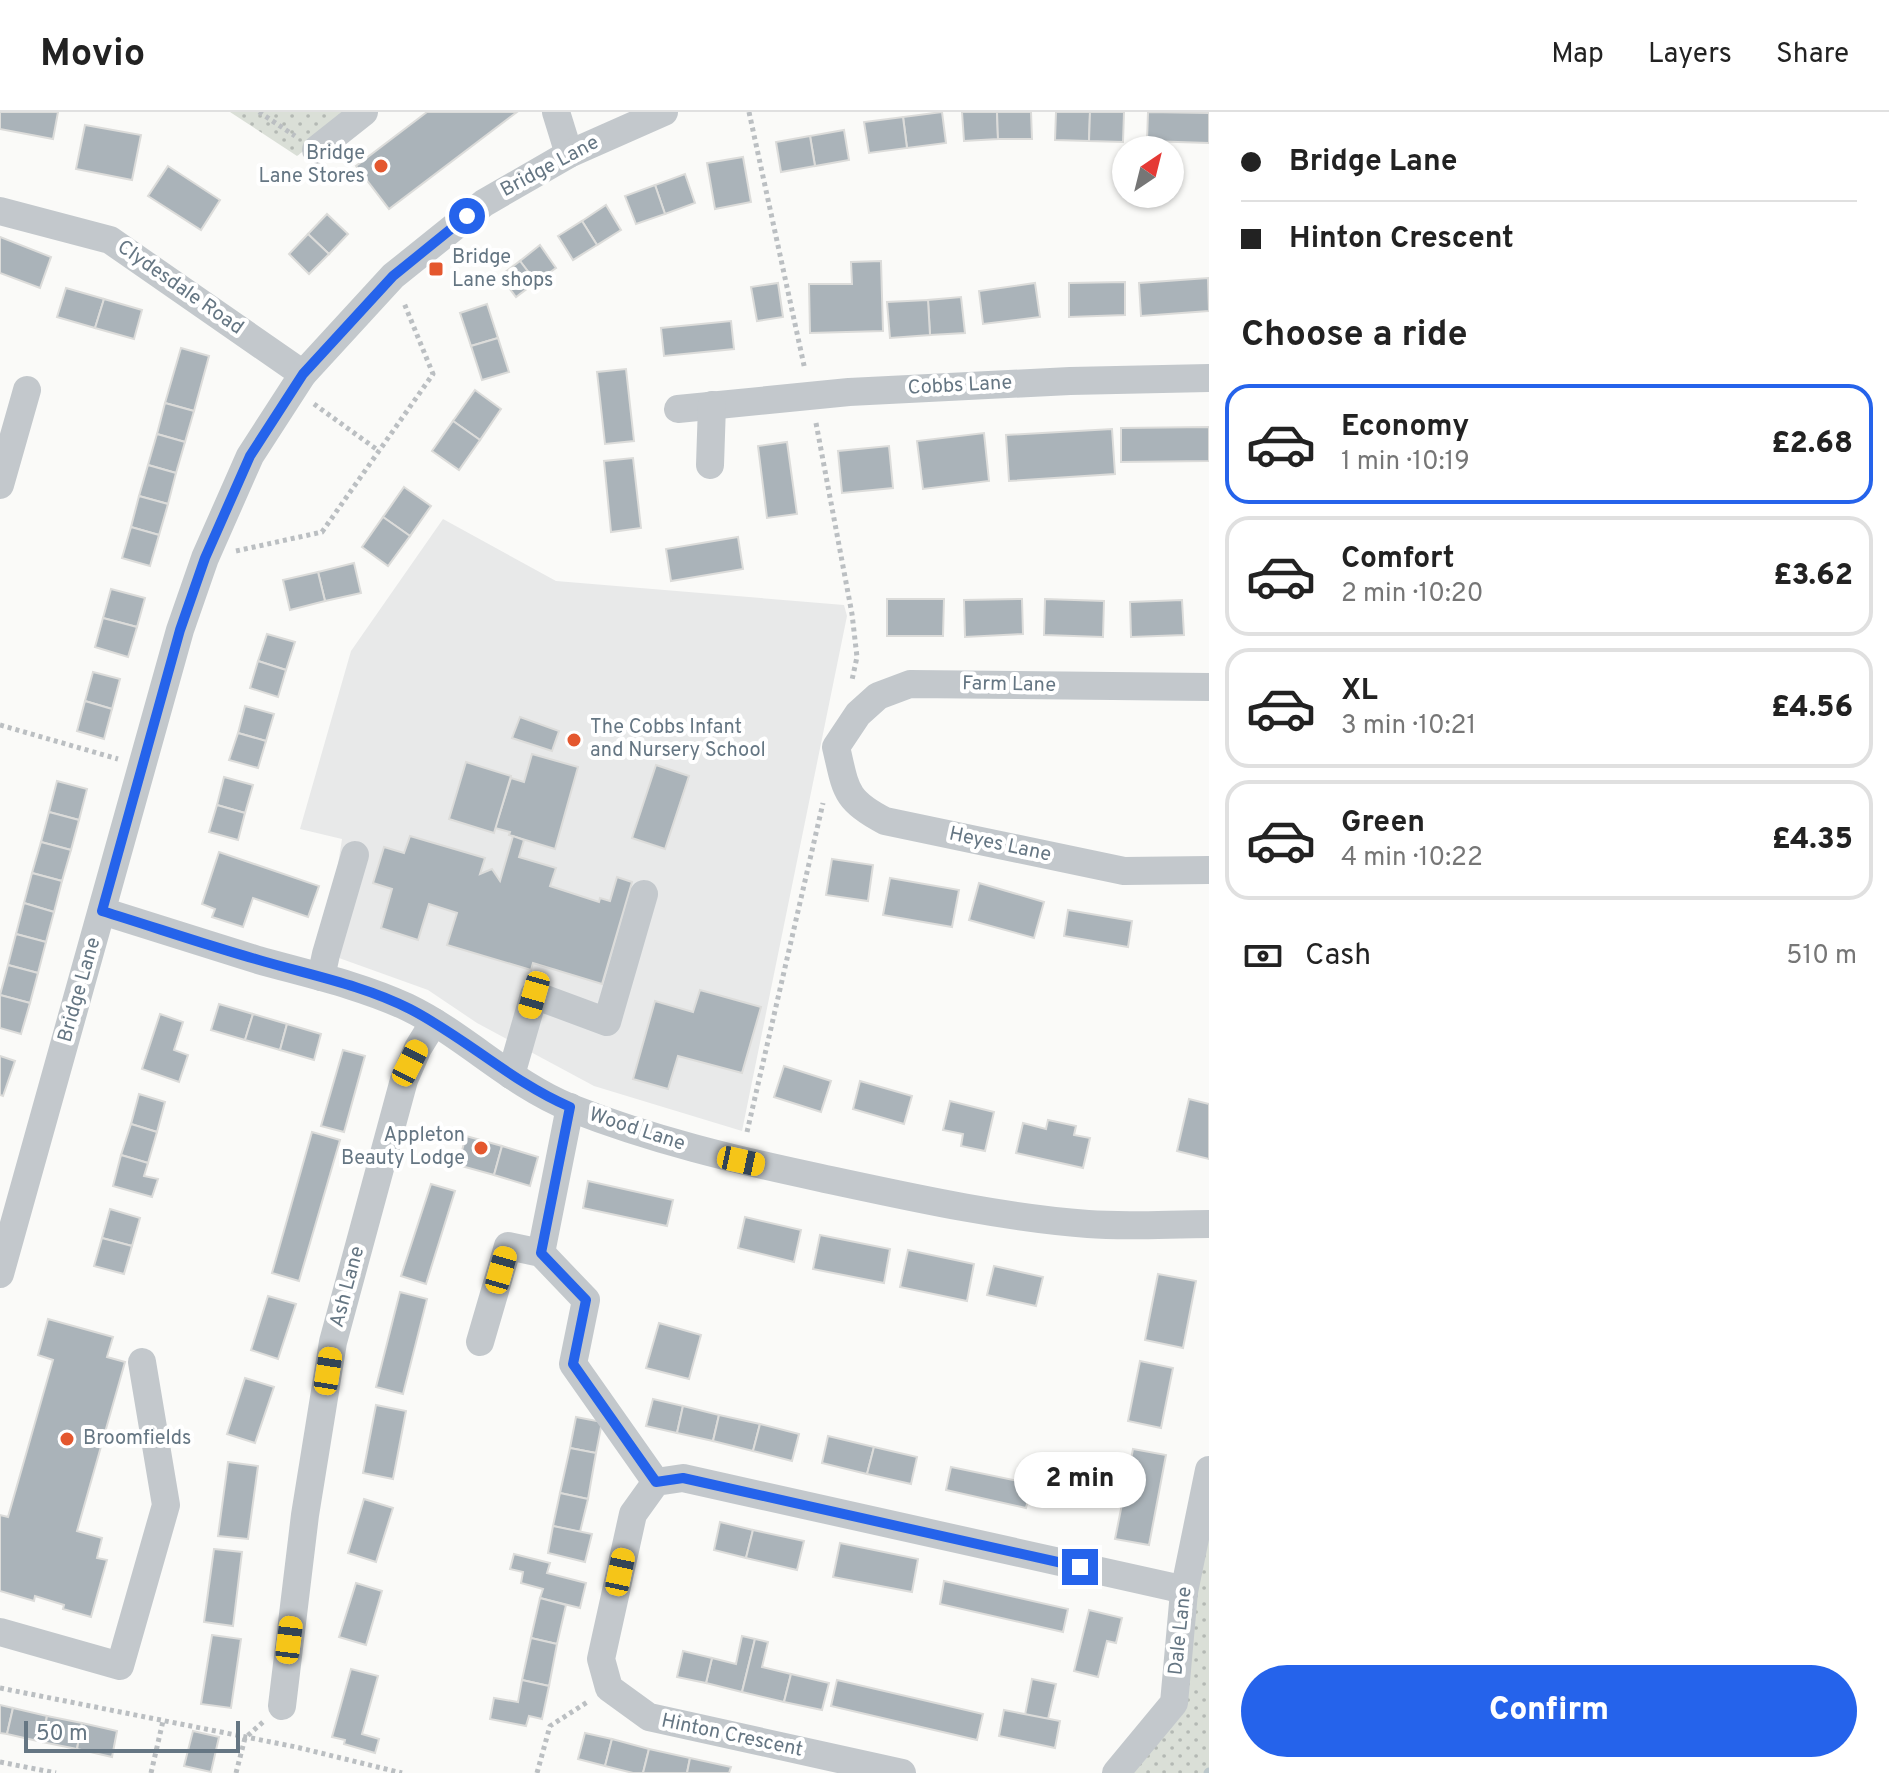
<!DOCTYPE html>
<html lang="en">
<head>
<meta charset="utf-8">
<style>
  :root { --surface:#fff; --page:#f2f2f2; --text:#222; --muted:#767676; --line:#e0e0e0; --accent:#2563eb }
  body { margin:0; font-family:Overpass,sans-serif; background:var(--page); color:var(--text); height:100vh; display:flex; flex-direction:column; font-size:30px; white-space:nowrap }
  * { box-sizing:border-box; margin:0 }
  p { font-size:26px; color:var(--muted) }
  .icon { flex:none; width:44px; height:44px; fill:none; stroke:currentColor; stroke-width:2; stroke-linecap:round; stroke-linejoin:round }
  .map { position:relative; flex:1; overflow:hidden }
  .side { display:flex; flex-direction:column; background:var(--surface); width:680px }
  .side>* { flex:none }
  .guide { display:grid; align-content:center; height:176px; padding:0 32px; background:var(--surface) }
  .needle { width:52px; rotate:35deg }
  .controls { position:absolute; left:1112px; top:24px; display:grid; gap:16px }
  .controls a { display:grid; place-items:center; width:72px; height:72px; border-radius:50%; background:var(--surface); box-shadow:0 2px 6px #0004; font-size:40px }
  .scale { position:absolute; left:24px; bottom:20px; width:216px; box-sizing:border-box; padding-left:8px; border:4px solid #657683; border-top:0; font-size:22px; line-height:28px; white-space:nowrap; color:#657683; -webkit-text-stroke:6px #fff; paint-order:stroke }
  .end { position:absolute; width:36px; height:36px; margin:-18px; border:10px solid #2563eb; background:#fff; box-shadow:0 0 0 4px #fff }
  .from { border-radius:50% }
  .bubble { position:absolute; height:56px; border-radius:28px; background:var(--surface); box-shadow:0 2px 6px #0004; font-size:26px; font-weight:800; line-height:56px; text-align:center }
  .car { position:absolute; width:24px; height:48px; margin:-24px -12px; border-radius:10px; box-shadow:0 0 6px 2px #0007; background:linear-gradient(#f5c518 24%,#345 0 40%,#f5c518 0 76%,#345 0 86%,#f5c518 0) }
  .guide b { display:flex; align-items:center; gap:28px; height:76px; font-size:30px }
  .guide b+b { border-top:2px solid var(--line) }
  .guide i { width:20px; height:20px; background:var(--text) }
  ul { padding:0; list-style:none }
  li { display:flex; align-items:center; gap:24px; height:120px; margin:0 16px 12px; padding:0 16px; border:4px solid var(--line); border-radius:24px }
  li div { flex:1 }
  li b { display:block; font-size:30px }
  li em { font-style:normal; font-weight:800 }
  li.selected { border-color:var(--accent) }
  li>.icon { width:72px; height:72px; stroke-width:1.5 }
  h2 { padding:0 32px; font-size:36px; line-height:96px }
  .pay { display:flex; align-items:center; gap:20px; height:88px; padding:0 32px; font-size:30px }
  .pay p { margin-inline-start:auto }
  .primary-button { display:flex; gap:16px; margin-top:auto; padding:16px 32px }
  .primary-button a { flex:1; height:92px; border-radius:48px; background:var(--accent); color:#fff; font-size:32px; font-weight:800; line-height:92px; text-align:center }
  header { display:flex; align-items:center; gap:48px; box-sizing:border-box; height:112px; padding:0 40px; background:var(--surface); border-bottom:2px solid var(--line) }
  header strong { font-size:38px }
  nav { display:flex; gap:44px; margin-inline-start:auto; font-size:28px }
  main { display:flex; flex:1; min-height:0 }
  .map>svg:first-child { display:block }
  .built { fill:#e8e9e9 }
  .park { fill:url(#park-dots) }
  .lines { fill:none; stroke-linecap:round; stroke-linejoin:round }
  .stream { stroke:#bbc7cb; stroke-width:9 }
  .building { fill:#aab3b9; stroke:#dcdcda; stroke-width:2 }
  .path { stroke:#bbbfc2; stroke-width:5; stroke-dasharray:4 4; stroke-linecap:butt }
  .minor { stroke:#c3c8cc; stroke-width:28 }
  .route { stroke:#2563eb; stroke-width:10 }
  .poi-dot { fill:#e4572e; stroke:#fff; stroke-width:3 }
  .labels { text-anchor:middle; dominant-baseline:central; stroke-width:8; stroke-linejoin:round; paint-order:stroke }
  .poi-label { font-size:20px; fill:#657683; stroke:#fff; text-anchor:start }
  .street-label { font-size:20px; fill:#657683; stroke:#fff }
</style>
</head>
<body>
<header>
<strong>Movio</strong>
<nav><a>Map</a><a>Layers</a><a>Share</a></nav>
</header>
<main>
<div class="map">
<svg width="1209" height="1661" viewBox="0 0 1209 1661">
  <defs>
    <pattern id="park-dots" width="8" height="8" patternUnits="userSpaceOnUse" patternTransform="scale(2)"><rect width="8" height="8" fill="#dadfd7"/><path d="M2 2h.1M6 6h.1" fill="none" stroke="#b4b9b4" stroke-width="1.8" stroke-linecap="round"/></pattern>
  </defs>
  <rect width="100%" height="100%" fill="#fafaf8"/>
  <polygon class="built" points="443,407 556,469 844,493 847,504 742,1019 594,974 477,911 428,878 339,846 336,765 342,727 300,717 351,539"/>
  <g class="park">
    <polygon points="230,0 354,0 297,44"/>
    <polygon points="1209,1418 1209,1661 1116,1661 1174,1590"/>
  </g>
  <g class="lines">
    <polyline class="stream" points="1208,1661 1209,1660"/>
  </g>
  <g class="building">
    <polygon points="0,0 58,0 53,27 0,17"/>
    <polygon points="427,0 517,0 389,97 356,54"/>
    <polygon points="942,0 946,31 907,36 903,5"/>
    <polygon points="962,0 997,0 998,27 964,29"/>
    <polygon points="997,0 1031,0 1032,27 998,27"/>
    <polygon points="1056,0 1090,0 1089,29 1055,28"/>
    <polygon points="1090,0 1124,0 1123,30 1089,29"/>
    <polygon points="1148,0 1209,1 1209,31 1147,29"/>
    <polygon points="903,5 907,36 869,41 864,10"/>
    <polygon points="85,13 141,23 132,68 76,57"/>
    <polygon points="844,18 849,48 815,54 810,24"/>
    <polygon points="810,24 815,54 781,60 776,30"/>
    <polygon points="743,45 751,90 715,97 707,51"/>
    <polygon points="168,54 220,88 201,118 148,84"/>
    <polygon points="685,62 695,91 665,102 655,73"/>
    <polygon points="655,73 665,102 636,112 625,84"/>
    <polygon points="606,93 621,118 597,133 582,109"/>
    <polygon points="327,102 348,122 329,142 308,122"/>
    <polygon points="582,109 597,133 573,148 558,124"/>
    <polygon points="308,122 329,142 309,162 289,142"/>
    <polygon points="0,125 51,145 40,176 0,161"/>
    <polygon points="540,133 556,156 536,170 520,149"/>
    <polygon points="520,149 536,170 516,185 500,164"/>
    <polygon points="881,149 883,219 810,221 809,172 852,172 851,150"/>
    <polygon points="1208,166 1209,199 1141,204 1139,171"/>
    <polygon points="1125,170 1125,203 1069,205 1069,171"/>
    <polygon points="778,171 783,205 757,209 751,175"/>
    <polygon points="1035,171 1040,205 983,212 979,179"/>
    <polygon points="66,176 104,187 95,216 57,205"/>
    <polygon points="961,185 965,221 930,223 928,188"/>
    <polygon points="104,187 142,198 134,227 95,216"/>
    <polygon points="928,188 930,223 890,226 887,190"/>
    <polygon points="487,192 498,226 471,234 460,201"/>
    <polygon points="731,209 734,237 664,244 661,216"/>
    <polygon points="498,226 509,260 482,268 471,234"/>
    <polygon points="181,236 209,244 194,299 165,291"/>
    <polygon points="626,257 634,329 605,332 597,260"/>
    <polygon points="475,278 501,297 480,328 453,309"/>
    <polygon points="165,291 194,299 185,330 157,322"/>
    <polygon points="453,309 480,328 459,358 432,339"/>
    <polygon points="1209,315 1209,349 1121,350 1121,316"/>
    <polygon points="1112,317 1115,362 1009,369 1006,323"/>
    <polygon points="984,321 989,369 923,377 917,329"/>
    <polygon points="157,322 185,330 176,361 148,353"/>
    <polygon points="787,330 797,402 767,406 758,334"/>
    <polygon points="889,334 893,376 842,381 838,339"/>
    <polygon points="633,346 641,416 611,420 604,349"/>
    <polygon points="148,353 176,361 168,392 139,384"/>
    <polygon points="404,375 431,394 410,424 383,405"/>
    <polygon points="139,384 168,392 159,423 131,415"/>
    <polygon points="383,405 410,424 388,454 362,435"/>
    <polygon points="131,415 159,423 150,454 122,446"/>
    <polygon points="738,425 743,457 671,469 666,437"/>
    <polygon points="354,451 361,481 325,489 318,460"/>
    <polygon points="318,460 325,489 290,498 283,468"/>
    <polygon points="111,477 145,486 137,515 103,506"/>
    <polygon points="887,487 944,487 943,524 887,524"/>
    <polygon points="1022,487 1023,522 965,525 964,488"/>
    <polygon points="1045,487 1104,489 1103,525 1044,523"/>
    <polygon points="1182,488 1184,523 1131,525 1130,490"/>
    <polygon points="103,506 137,515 128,545 95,535"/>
    <polygon points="267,522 295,530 286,558 258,549"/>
    <polygon points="258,549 286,558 278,585 250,576"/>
    <polygon points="93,560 120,567 112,597 85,589"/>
    <polygon points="85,589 112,597 104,627 77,619"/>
    <polygon points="245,594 274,602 266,629 238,621"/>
    <polygon points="520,605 559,619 552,639 512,626"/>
    <polygon points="238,621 266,629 258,656 229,648"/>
    <polygon points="532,642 578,655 555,737 509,723 510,720 495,716 511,666 524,670"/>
    <polygon points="466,650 511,664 494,721 449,707"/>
    <polygon points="656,653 689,664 665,737 632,726"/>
    <polygon points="224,665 253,673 245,701 217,693"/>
    <polygon points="57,669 87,677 79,708 49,700"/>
    <polygon points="217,693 245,701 238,728 209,720"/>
    <polygon points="49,700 79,708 71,738 41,730"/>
    <polygon points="410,724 485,746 480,762 492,757 500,769 513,724 524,728 519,745 556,756 550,774 599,790 600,786 610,789 617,765 632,770 602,872 533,851 531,858 447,833 457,801 429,792 418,828 381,816 392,777 373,771 384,735 404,741"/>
    <polygon points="41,730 71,738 62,769 32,761"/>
    <polygon points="219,740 319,774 308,805 253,786 243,815 212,805 215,797 202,792"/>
    <polygon points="832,747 873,753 868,789 826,783"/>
    <polygon points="32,761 62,769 54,800 24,791"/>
    <polygon points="890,766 959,778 952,815 883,803"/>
    <polygon points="979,771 1044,790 1034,826 969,808"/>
    <polygon points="24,791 54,800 46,830 16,822"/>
    <polygon points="1068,798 1132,809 1128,835 1064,824"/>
    <polygon points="16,822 46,830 38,861 8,853"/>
    <polygon points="8,853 38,861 30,891 0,883"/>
    <polygon points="700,878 761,895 742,961 678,944 668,977 633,967 655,889 693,900"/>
    <polygon points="0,883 30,891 21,922 0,916"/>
    <polygon points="219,892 253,902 245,928 211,918"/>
    <polygon points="160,902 183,910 174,938 188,943 179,970 142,957"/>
    <polygon points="253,902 287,912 280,938 245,928"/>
    <polygon points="287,912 321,922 314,948 280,938"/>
    <polygon points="343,938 365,944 344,1020 321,1014"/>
    <polygon points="0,944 15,949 3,984 0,983"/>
    <polygon points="784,954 831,969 821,1000 774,985"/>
    <polygon points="860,969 912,984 904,1012 853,997"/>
    <polygon points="139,982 165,990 157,1020 131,1012"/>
    <polygon points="1189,987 1209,992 1209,1047 1177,1039"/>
    <polygon points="950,989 994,1000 985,1039 961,1034 963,1022 943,1018"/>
    <polygon points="1048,1008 1076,1014 1074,1023 1090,1026 1083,1056 1016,1041 1023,1011 1046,1017"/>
    <polygon points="131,1012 157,1020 148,1051 121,1043"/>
    <polygon points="312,1020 340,1028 299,1169 272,1161"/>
    <polygon points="466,1024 502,1034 494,1063 458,1053"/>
    <polygon points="502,1034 538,1045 530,1074 494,1063"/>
    <polygon points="121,1043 148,1051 144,1064 158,1067 152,1085 113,1074"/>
    <polygon points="588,1069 673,1088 667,1114 583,1096"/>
    <polygon points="431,1072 455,1079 426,1172 401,1164"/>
    <polygon points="110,1097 140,1106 132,1134 102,1126"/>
    <polygon points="745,1105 801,1118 794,1150 738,1136"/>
    <polygon points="820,1123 890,1137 884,1171 813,1157"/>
    <polygon points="102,1126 132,1134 124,1162 94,1154"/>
    <polygon points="908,1138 974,1152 967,1189 900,1175"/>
    <polygon points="994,1154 1043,1165 1036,1194 987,1183"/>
    <polygon points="1158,1162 1196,1169 1183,1236 1145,1228"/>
    <polygon points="400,1180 427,1187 403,1282 376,1275"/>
    <polygon points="268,1184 296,1192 278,1247 251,1238"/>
    <polygon points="48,1207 113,1225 107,1245 125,1250 77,1419 102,1426 97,1446 107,1448 91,1505 63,1497 64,1493 35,1484 34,1489 0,1479 0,1403 8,1405 53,1248 38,1243"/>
    <polygon points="659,1211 701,1223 689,1267 646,1256"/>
    <polygon points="1140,1249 1173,1256 1161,1316 1128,1309"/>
    <polygon points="245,1266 274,1275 255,1331 227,1322"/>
    <polygon points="653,1287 683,1294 677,1321 646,1314"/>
    <polygon points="376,1293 406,1299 393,1367 363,1361"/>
    <polygon points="683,1294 719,1303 713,1329 677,1321"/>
    <polygon points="719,1303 760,1312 753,1339 713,1329"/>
    <polygon points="576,1305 602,1310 596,1341 570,1336"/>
    <polygon points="760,1312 799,1322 792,1349 753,1339"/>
    <polygon points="828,1324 874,1335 867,1362 822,1351"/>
    <polygon points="874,1335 917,1345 911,1372 867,1362"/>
    <polygon points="570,1336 596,1341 588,1387 560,1381"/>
    <polygon points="1133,1337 1166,1343 1149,1433 1115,1427"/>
    <polygon points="228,1350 258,1354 248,1427 218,1424"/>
    <polygon points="951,1355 1032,1372 1026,1396 946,1378"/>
    <polygon points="560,1381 588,1387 580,1420 553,1414"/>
    <polygon points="364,1387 393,1396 376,1450 348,1441"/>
    <polygon points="720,1410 753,1418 746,1446 714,1438"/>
    <polygon points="553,1414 592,1422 585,1450 548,1441"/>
    <polygon points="753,1418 804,1429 797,1458 746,1446"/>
    <polygon points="840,1431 918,1447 912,1480 833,1465"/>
    <polygon points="214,1437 242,1440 233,1514 204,1510"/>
    <polygon points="514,1442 550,1451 547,1461 586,1471 580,1496 540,1486 543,1477 521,1471 523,1460 510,1457"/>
    <polygon points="944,1469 1068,1497 1063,1520 940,1492"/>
    <polygon points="356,1471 382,1479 366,1533 339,1525"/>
    <polygon points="540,1486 566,1493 557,1532 531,1526"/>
    <polygon points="1089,1498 1122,1506 1116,1531 1107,1529 1098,1565 1074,1559"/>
    <polygon points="212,1523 241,1527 231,1596 201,1592"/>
    <polygon points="742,1524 755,1527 742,1580 706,1571 712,1546 736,1552"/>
    <polygon points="531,1526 557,1532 549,1574 522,1568"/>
    <polygon points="755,1527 768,1530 762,1555 791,1562 784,1590 742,1580"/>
    <polygon points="683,1539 712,1546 706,1571 677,1565"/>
    <polygon points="351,1557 378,1564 362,1622 379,1627 375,1641 344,1632 345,1628 332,1625"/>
    <polygon points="791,1562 829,1571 822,1598 784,1590"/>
    <polygon points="1032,1567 1056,1572 1048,1607 1025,1603"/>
    <polygon points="522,1568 549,1574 542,1607 529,1604 526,1614 490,1607 494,1586 518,1590"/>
    <polygon points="837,1568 983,1602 977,1628 831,1594"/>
    <polygon points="0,1593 13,1596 7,1622 0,1621"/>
    <polygon points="13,1596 47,1604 42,1630 7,1622"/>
    <polygon points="1004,1598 1060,1609 1055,1636 999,1624"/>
    <polygon points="47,1604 82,1611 77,1637 42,1630"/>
    <polygon points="82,1611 117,1619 112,1645 77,1637"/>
    <polygon points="193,1619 219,1625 211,1660 184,1654"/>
    <polygon points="585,1621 612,1627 605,1654 578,1647"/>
    <polygon points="612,1627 649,1637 643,1661 633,1661 605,1654"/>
    <polygon points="649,1637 690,1646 687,1661 643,1661"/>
    <polygon points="690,1646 731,1655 729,1661 687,1661"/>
  </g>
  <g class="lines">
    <g class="path">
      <polyline points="259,0 295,24"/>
      <polyline points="749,0 805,258"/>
      <polyline points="314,292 379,339"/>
      <polyline points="816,311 852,502 857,545 852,568"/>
      <polyline points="236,439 322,420 433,262 404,191"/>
      <polyline points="0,613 118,647"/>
      <polyline points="747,1020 823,691"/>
      <polyline points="0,1576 296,1635 402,1661"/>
      <polyline points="0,1650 56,1661"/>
      <polyline points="151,1661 163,1609"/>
      <polyline points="236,1661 245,1626 263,1610"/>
      <polyline points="537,1661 550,1614 589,1589"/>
    </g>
    <g class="minor">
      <polyline points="556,0 569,42"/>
      <polyline points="316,38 364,0"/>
      <polyline points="0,99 110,128 303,262"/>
      <polyline points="678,297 849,280 1070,269 1209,266"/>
      <polyline points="710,353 712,293"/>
      <polyline points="0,373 27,278"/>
      <path d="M1209,575L910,572L878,584L858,602L836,635C846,677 844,688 885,709L1124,759L1209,758"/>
      <path d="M102,799C154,815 206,832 258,848C308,862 359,873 407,895C465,923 511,972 571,996C652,1028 736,1048 821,1066C910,1085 998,1105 1088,1112C1128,1115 1169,1112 1209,1112"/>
      <polyline points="321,865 326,842 355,743"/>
      <polyline points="511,963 534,883 607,910 644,782"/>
      <polyline points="541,1141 570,995"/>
      <polyline points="0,1162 180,518 205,446 250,344 303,262 393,164 484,91 569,42 664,0"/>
      <polyline points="480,1230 508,1134 541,1141 586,1188 573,1252 656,1370"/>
      <polyline points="0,1520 120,1554 166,1393 142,1250"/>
      <polyline points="282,1594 305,1403 333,1230 404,968 418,936 434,910"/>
      <polyline points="902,1661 649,1605 609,1576 601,1547 633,1402 656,1370 683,1366 1172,1475 1184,1480"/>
      <polyline points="1116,1661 1174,1591 1184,1480 1209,1358"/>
    </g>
  </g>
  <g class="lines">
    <path class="route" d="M467,104L393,164L303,262L250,344L205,446L180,518L102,799C154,815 206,833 259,848C310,863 363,873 410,897C466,926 512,970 570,995L541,1141L586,1188L573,1252L656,1370L683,1366L1080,1455"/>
  </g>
  <g class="poi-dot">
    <circle cx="381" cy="54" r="8"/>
    <rect x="428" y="149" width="16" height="16" rx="4"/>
    <circle cx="574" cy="628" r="8"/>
    <circle cx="481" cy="1036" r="8"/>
    <circle cx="67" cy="1327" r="8"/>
  </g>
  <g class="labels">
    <g class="poi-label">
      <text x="365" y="42" text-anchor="end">Bridge<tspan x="365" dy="23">Lane Stores</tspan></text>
      <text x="452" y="146">Bridge<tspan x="452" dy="23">Lane shops</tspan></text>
      <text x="590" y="616">The Cobbs Infant<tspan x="590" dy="23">and Nursery School</tspan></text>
      <text x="465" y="1024" text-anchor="end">Appleton<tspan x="465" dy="23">Beauty Lodge</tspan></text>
      <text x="83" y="1327">Broomfields</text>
    </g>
    <g class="street-label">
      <text transform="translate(550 55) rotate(-28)">Bridge Lane</text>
      <text transform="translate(180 176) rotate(35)">Clydesdale Road</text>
      <text transform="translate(960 274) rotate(-3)">Cobbs Lane</text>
      <text transform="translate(1009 573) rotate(1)">Farm Lane</text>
      <text transform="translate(1000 733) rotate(12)">Heyes Lane</text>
      <text transform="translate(80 878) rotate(-74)">Bridge Lane</text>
      <text transform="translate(637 1018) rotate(18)">Wood Lane</text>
      <text transform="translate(348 1175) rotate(-75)">Ash Lane</text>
      <text transform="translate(1181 1519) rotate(-84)">Dale Lane</text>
      <text transform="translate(732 1624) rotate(12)">Hinton Crescent</text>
    </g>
  </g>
</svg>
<div class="controls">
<a><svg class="needle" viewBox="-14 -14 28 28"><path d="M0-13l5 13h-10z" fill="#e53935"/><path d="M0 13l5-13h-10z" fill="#767676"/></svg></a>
</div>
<div class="scale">50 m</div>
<i class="end from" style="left:467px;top:104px"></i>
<i class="end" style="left:1080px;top:1455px"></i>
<div class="bubble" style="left:1014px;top:1340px;width:132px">2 min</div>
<i class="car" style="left:534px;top:883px;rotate:196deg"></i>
<i class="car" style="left:410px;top:951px;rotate:27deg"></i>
<i class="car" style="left:741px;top:1049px;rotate:102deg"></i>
<i class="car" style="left:501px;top:1158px;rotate:16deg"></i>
<i class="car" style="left:328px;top:1259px;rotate:9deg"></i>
<i class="car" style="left:620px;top:1460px;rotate:12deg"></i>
<i class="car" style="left:289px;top:1528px;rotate:7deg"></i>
</div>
<section class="side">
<div class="guide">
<b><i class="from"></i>Bridge Lane</b>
<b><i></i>Hinton Crescent</b>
</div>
<h2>Choose a ride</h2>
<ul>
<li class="selected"><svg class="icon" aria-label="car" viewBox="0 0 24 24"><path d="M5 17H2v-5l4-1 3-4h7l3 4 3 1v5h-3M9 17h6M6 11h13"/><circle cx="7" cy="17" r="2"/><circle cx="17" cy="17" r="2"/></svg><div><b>Economy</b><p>1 min · 10:19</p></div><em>£2.68</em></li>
<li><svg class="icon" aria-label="car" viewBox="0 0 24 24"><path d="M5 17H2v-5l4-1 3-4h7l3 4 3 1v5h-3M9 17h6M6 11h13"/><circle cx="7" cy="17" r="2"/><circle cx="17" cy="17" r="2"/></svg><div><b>Comfort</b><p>2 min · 10:20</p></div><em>£3.62</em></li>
<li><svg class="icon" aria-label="car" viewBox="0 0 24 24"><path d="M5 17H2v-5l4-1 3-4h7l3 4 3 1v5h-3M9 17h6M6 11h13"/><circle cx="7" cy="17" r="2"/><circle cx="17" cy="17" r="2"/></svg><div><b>XL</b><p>3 min · 10:21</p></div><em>£4.56</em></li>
<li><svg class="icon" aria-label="car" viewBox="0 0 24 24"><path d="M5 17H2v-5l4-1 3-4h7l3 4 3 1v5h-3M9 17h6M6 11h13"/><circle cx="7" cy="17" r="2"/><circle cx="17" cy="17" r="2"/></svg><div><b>Green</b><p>4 min · 10:22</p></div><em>£4.35</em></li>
</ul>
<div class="pay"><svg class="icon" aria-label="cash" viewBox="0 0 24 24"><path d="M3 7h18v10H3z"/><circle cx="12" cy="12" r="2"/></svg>Cash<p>510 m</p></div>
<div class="primary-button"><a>Confirm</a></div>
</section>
</main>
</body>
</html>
